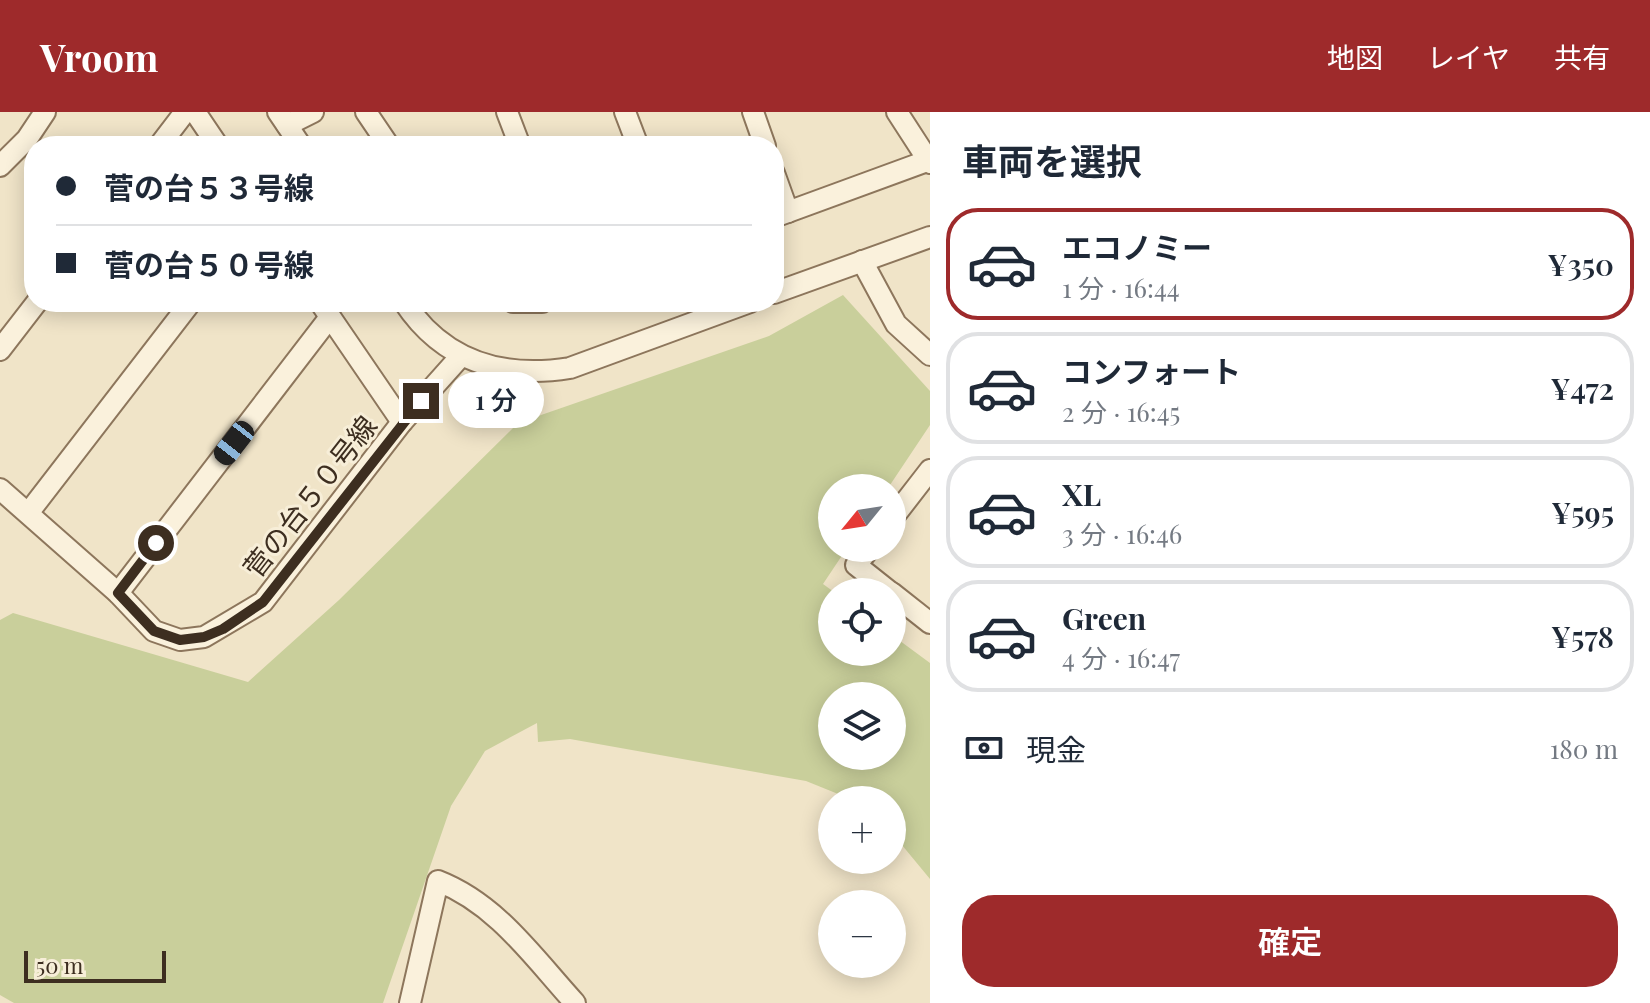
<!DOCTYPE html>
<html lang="ja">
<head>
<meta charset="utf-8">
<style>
  :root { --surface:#fff; --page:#f6f6f7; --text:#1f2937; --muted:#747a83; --line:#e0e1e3; --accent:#9e2a2b }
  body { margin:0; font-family:"Playfair Display","Noto Sans JP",serif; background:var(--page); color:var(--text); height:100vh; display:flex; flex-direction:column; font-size:30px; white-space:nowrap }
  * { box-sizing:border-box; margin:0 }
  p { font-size:26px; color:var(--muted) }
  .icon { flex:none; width:44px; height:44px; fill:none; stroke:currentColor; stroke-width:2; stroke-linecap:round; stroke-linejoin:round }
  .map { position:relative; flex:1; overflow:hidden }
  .details { display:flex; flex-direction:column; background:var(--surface); width:720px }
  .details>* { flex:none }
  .hud { position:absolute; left:24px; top:24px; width:760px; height:176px; border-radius:32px; box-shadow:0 4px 20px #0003; display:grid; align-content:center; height:176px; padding:0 32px; background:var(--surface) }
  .needle { width:52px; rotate:240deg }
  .buttons { position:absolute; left:818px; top:362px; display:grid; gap:16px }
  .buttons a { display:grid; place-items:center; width:88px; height:88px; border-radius:50%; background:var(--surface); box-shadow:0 4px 20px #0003; font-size:40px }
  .scale { position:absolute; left:24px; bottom:20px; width:142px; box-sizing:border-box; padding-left:8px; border:4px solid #3d2e20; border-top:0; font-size:22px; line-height:28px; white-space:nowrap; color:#3d2e20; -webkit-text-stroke:6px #f7eed8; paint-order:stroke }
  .end { position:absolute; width:36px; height:36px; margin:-18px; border:10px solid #3d2e20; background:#fff; box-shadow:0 0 0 4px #fff }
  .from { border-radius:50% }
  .bubble { position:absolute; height:56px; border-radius:28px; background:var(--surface); box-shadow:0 4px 20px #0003; font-size:26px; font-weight:600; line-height:56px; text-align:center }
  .car { position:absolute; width:24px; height:48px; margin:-24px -12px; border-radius:10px; box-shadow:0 0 6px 2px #0007; background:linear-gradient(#222 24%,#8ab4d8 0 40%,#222 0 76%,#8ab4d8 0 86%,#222 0) }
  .hud b { display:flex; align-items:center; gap:28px; height:76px; font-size:30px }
  .hud b+b { border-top:2px solid var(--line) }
  .hud i { width:20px; height:20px; background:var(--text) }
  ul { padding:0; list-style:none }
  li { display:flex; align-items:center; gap:24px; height:112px; margin:0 16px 12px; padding:0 16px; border:4px solid var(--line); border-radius:32px }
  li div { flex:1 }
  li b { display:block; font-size:30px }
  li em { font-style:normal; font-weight:600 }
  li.current { border-color:var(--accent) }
  li>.icon { width:72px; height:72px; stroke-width:1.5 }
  h2 { padding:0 32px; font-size:36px; line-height:96px }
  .pay { display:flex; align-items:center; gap:20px; height:88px; padding:0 32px; font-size:30px }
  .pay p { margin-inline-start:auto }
  .button { display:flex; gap:16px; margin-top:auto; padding:16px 32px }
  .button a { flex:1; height:92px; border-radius:32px; background:var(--accent); color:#fff; font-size:32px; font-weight:600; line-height:92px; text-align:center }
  header { display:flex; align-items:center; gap:48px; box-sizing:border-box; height:112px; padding:0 40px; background:var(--accent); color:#fff }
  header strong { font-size:38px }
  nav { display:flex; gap:44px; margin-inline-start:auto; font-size:28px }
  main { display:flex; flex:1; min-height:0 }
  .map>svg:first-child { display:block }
  .green { fill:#c9cf9b; fill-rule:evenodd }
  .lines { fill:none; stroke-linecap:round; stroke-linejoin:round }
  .minor-casing { stroke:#8d765c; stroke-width:24 }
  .minor { stroke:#faf1dc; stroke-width:20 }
  .route { stroke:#3d2e20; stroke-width:10 }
  .labels { text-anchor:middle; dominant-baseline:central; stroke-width:6; stroke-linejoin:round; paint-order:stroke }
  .street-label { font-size:28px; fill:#3d2e20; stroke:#f7eed8 }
</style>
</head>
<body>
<header>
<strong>Vroom</strong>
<nav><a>地図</a><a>レイヤ</a><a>共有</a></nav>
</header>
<main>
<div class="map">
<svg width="930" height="891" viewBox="0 0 930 891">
  <rect width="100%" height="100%" fill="#f0e4c8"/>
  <path class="green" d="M843,183L930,279V313L888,376H832V436H847L823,472L834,480L832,540H892V523L930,551V767L892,721V688H853L806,669L570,627L538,630L537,611L485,639L451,694L383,891H14L0,883V508L13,501L248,570L339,488L518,311L769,224ZM832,584H892V644H832Z"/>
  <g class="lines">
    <defs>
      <g id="minor">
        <polyline points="195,0 218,34"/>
        <polyline points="278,0 301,34"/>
        <polyline points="366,0 389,34"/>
        <polyline points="507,0 520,34"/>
        <polyline points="625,0 638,34"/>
        <polyline points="753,0 765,34"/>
        <polyline points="897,0 930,51"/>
        <polyline points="287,13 313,0"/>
        <polyline points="159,34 185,0"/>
        <polyline points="0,54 27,27 45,0"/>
        <polyline points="774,61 788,100"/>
        <polyline points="774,105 927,49"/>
        <polyline points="862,149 896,212 930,243"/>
        <polyline points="774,181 930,125"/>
        <polyline points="320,190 402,310"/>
        <path d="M404,190C443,249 502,267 570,256L750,190"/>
        <polyline points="513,190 542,190"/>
        <polyline points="0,238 37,190"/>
        <polyline points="0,377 118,481 154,519 180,528 204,525 263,490 402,310 460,245"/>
        <polyline points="29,400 191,190"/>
        <polyline points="892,407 930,358"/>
        <polyline points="870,436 856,453 890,480"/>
        <polyline points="118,481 330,205"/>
        <polyline points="892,481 930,511"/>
        <path d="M410,891L438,769C497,792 533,845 575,891"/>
      </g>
    </defs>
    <use href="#minor" class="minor-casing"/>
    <use href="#minor" class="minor"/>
  </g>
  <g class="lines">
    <polyline class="route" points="156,431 118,481 154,519 180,528 204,525 223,517 263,490 421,289"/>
  </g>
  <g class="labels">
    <g class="street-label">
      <text transform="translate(309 384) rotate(-52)">菅の台５０号線</text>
    </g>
  </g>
</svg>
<div class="buttons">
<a><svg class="needle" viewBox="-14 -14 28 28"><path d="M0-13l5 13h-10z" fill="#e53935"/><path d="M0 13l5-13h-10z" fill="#747a83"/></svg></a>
<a><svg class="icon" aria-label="locate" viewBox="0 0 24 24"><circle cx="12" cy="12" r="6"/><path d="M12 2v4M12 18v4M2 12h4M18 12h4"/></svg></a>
<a><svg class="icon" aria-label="layers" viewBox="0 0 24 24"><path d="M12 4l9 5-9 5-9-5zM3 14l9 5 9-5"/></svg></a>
<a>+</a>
<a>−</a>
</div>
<div class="scale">50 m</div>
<i class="end from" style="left:156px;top:431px"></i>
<i class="end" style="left:421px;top:289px"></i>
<div class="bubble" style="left:448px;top:260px;width:96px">1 分</div>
<i class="car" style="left:234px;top:331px;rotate:218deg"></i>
<div class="hud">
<b><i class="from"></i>菅の台５３号線</b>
<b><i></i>菅の台５０号線</b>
</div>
</div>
<section class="details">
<h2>車両を選択</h2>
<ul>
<li class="current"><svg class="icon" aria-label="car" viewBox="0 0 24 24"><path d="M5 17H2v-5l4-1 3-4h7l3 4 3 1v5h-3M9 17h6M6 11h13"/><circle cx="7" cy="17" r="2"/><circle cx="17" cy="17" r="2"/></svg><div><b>エコノミー</b><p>1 分 · 16:44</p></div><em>¥350</em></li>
<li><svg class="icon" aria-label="car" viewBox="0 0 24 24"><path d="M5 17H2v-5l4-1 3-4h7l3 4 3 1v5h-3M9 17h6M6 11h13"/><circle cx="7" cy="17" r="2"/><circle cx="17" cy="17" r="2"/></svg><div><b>コンフォート</b><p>2 分 · 16:45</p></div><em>¥472</em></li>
<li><svg class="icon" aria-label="car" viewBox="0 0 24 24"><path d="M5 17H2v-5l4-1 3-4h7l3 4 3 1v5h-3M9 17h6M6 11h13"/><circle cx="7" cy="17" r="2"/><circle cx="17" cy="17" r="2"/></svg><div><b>XL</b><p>3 分 · 16:46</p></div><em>¥595</em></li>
<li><svg class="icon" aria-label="car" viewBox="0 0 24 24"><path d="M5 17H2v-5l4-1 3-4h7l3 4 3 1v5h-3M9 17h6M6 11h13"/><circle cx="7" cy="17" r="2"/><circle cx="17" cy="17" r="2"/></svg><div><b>Green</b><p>4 分 · 16:47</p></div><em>¥578</em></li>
</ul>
<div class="pay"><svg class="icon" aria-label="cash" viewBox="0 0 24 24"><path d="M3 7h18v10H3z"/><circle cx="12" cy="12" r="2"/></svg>現金<p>180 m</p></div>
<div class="button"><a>確定</a></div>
</section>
</main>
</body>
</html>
